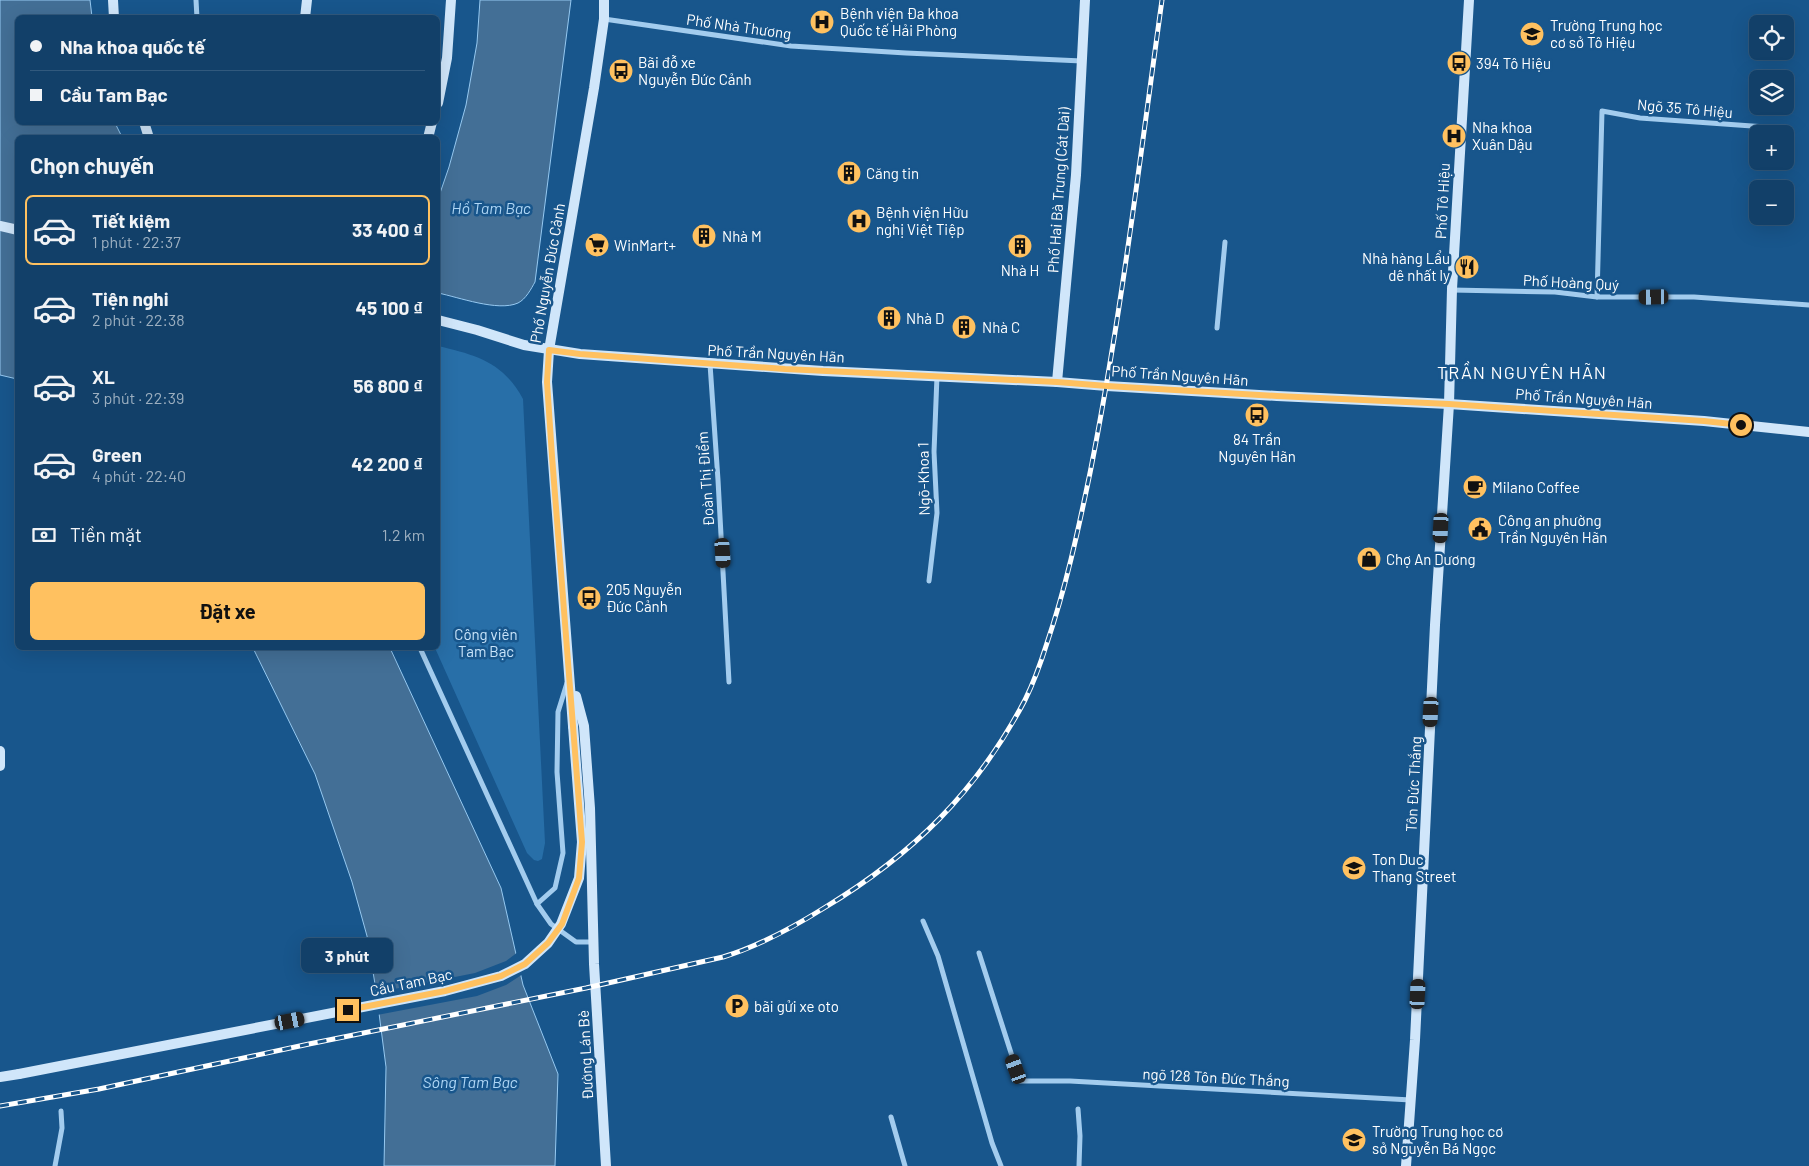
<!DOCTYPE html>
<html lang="vi">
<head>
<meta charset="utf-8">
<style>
  :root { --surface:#124069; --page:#1b476f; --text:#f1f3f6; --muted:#9cafc0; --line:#31597d; --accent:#ffc160 }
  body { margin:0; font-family:Barlow,sans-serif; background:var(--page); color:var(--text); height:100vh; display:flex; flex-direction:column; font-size:19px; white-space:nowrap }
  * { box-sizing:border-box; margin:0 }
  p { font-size:16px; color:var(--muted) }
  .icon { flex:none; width:28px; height:28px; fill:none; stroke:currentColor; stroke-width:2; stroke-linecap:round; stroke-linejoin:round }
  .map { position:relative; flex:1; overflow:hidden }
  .drawer { position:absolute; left:15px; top:135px; width:425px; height:515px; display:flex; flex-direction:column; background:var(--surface); border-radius:8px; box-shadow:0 5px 20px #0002,0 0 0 1px var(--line) }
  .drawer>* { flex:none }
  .guide { position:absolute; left:15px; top:15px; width:425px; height:110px; border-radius:8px; box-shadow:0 5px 20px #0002,0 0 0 1px var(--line); display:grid; align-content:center; height:110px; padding:0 15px; background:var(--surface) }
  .fabs { position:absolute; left:1749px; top:15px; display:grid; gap:10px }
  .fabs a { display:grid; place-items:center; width:45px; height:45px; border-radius:8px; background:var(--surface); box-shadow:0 5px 20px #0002,0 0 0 1px var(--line); font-size:25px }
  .end { position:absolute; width:22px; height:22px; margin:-11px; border:6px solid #ffc160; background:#111; box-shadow:0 0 0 2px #111 }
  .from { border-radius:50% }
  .bubble { position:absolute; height:35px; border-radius:8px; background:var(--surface); box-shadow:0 5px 20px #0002,0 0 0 1px var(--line); font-size:16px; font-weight:700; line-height:35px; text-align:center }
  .car { position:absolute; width:15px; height:30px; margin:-15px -8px; border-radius:6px; box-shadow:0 0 4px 1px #0007; background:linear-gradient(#222 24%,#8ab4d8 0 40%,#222 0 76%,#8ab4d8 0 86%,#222 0) }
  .guide b { display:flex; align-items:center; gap:18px; height:48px; font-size:19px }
  .guide b+b { border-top:1px solid var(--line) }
  .guide i { width:12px; height:12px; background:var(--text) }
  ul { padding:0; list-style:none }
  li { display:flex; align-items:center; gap:15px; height:70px; margin:0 10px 8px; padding:0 5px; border:2px solid transparent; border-radius:8px }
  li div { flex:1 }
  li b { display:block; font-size:19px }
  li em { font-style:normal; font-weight:700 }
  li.selected { border-color:var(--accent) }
  li>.icon { width:45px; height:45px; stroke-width:1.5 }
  h2 { padding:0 15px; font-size:22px; line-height:60px }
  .pay { display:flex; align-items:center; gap:12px; height:55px; padding:0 15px; font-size:19px }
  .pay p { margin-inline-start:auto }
  .cta { display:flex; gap:10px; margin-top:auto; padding:10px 15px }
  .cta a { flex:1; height:58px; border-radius:8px; background:var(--accent); color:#111; font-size:20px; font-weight:700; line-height:58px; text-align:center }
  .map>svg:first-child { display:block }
  .green { fill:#286fa8 }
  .water { fill:#436f96; stroke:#96c9f1 }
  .pier { fill:#18568c }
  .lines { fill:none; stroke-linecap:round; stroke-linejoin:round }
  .street { stroke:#a3ccee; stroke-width:5 }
  .secondary { stroke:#d0e6fa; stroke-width:10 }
  .rail-casing { stroke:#fff; stroke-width:5 }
  .rail { stroke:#18568c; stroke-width:3; stroke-dasharray:9; stroke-linecap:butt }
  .secondary-bridge { stroke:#d0e6fa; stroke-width:10 }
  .route { stroke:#ffc160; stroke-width:6 }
  .labels { text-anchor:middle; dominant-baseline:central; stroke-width:5; stroke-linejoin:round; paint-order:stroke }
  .poi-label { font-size:15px; fill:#fff; stroke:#18568c; text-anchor:start }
  .street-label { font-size:15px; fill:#fff; stroke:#18568c }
  .park-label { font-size:15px; fill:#c9e4fa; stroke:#18568c }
  .water-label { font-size:16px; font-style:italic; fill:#afd6f5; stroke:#18568c }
  .quarter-label { font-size:18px; letter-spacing:1px; fill:#fff; stroke:#18568c }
</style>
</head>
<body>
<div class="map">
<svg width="1809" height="1166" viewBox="0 0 1809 1166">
  <rect width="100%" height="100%" fill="#18568c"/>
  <path class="green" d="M438,346C476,355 503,362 523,399L545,843L542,859L538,861L534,860L527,853L435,648H438Z"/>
  <g class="water">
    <polygon points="0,0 90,0 92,17 18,18 18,122 115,123 122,137 18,138 17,379 0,375"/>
    <path d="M480,0H571L535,282C531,289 526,299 518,303C498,312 458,297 438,293V199L449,167L466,105L477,43Z"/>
    <polygon points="253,648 390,648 501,888 523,985 558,1074 555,1166 384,1166 386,1067 376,990 367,936 352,882 315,774"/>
  </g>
  <polygon class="pier" points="518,952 523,974 506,985 477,996 377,1015 374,993 475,973 506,961"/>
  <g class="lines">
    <g class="street">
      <polyline points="196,0 197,18"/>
      <polyline points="604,19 791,46 906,53 1082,61"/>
      <polyline points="1452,290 1555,292 1597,297 1694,297 1809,305"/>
      <polyline points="1597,297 1602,111 1640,118 1766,127"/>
      <polyline points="1217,328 1225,242"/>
      <polyline points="710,364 718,480 729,682"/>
      <polyline points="929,581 937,513 934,452 937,376"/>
      <polyline points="420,648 537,904 551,924 576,942 593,942"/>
      <polyline points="537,904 555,888 563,853 557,772 558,712 567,683"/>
      <polyline points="923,921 938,956 992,1143 1001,1166"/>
      <polyline points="979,953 1020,1081 1070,1081 1411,1100"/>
      <polyline points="1078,1109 1080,1136 1079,1166"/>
      <polyline points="891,1117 905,1166"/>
      <polyline points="55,1166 62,1128 61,1111"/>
    </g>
    <g class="secondary">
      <polyline points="113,0 114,18"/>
      <polyline points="305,18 307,0"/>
      <polyline points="438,103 447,58 451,0"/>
      <polyline points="144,122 149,138"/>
      <polyline points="428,138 432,122"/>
      <polyline points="0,226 18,230"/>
      <polyline points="438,320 477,330 524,345 580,354 823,371 1057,382 1107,386 1277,396 1449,404 1704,421 1809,432"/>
      <polyline points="1057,382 1076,175 1085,0"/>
      <polyline points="576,696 584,726 590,808 594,964 606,1166"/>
      <polyline points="573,726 547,382 549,350 594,88 604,19 604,0"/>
      <polyline points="0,751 0,766"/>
      <polyline points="0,1077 19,1074"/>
      <polyline points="1406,1166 1415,1040 1435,625 1449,404 1452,289 1469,0"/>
    </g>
    <defs>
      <path id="rail" d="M0,1106L99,1089L309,1044L586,988L723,957C759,946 792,928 824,908C912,855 977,792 1025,700C1034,682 1041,662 1047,643C1066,587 1078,531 1090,473C1121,317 1140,158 1162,0"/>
    </defs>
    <use href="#rail" class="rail-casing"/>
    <use href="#rail" class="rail"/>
    <polyline class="secondary-bridge" points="19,1074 445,991 501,976 525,964 548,943 561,924 579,878 582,842 573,726"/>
  </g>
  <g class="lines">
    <polyline class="route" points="348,1010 445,991 501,976 525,964 548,943 562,924 579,878 582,842 552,456 547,382 549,350 580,354 785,369 1057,382 1107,386 1277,396 1449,404 1704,421 1741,425"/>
  </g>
  <defs>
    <symbol id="hospital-disc" viewBox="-11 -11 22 22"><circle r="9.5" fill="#ffc160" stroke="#18568c"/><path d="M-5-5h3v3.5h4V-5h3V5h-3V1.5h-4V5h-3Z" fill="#111"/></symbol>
    <symbol id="school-disc" viewBox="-11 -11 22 22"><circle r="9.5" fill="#ffc160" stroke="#18568c"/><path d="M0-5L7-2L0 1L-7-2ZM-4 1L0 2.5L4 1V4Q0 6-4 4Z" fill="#111"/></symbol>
    <symbol id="bus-disc" viewBox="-11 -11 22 22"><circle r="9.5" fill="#ffc160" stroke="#18568c"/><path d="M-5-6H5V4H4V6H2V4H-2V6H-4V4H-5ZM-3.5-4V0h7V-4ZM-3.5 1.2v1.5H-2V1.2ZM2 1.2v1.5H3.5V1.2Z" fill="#111"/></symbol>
    <symbol id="building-disc" viewBox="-11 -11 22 22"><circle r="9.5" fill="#ffc160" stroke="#18568c"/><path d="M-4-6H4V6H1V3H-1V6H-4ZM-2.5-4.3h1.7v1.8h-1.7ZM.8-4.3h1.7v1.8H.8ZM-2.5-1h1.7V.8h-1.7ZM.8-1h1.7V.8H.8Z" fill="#111"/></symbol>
    <symbol id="supermarket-disc" viewBox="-11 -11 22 22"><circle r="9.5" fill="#ffc160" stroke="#18568c"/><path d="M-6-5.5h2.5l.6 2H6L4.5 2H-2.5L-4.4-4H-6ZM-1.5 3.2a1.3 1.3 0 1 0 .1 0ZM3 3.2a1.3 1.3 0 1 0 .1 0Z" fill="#111"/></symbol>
    <symbol id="restaurant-disc" viewBox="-11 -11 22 22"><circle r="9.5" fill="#ffc160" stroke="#18568c"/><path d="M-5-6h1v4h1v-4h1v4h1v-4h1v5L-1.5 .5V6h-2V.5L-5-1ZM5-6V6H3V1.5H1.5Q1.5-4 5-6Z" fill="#111"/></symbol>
    <symbol id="cafe-disc" viewBox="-11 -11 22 22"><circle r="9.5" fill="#ffc160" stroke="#18568c"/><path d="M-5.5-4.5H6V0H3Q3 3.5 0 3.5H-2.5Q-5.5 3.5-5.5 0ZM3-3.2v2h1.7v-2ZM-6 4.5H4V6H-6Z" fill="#111"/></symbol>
    <symbol id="civic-disc" viewBox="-11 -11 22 22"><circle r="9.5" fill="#ffc160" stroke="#18568c"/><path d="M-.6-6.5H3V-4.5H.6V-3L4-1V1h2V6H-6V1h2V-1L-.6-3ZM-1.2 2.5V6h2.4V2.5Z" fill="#111"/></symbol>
    <symbol id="shop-disc" viewBox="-11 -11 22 22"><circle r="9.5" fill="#ffc160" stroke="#18568c"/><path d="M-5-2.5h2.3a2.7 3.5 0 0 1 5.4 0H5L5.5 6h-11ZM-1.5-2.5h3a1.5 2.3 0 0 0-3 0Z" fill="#111"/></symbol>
    <symbol id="parking-disc" viewBox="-11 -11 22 22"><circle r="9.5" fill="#ffc160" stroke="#18568c"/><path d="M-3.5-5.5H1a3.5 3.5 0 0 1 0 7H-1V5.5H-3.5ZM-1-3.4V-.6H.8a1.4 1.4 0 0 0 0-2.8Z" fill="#111"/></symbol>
  </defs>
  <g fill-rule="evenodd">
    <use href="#hospital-disc" x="808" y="8" width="28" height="28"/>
    <use href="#school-disc" x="1518" y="20" width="28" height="28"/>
    <use href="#bus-disc" x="1445" y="49" width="28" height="28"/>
    <use href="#bus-disc" x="607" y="57" width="28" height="28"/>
    <use href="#hospital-disc" x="1440" y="122" width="28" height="28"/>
    <use href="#building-disc" x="835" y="159" width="28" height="28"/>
    <use href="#hospital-disc" x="845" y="207" width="28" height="28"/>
    <use href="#building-disc" x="690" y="222" width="28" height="28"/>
    <use href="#supermarket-disc" x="583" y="231" width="28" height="28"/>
    <use href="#building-disc" x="1006" y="232" width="28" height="28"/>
    <use href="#restaurant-disc" x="1453" y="253" width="28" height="28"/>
    <use href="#building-disc" x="875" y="304" width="28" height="28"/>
    <use href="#building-disc" x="950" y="313" width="28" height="28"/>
    <use href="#bus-disc" x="1243" y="401" width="28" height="28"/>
    <use href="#cafe-disc" x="1461" y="473" width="28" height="28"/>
    <use href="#civic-disc" x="1466" y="515" width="28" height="28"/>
    <use href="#shop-disc" x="1355" y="545" width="28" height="28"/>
    <use href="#bus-disc" x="575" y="584" width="28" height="28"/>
    <use href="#school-disc" x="1340" y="854" width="28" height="28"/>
    <use href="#parking-disc" x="723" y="992" width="28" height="28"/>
    <use href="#school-disc" x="1340" y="1126" width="28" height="28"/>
  </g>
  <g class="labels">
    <g class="poi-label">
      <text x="840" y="13">Bệnh viện Đa khoa<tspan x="840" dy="17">Quốc tế Hải Phòng</tspan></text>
      <text x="1550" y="25">Trường Trung học<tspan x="1550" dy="17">cơ sở Tô Hiệu</tspan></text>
      <text x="638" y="62">Bãi đỗ xe<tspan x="638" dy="17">Nguyễn Đức Cảnh</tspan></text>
      <text x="1476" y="63">394 Tô Hiệu</text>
      <text x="1472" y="127">Nha khoa<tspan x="1472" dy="17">Xuân Dậu</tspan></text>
      <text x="866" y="173">Căng tin</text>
      <text x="876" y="212">Bệnh viện Hữu<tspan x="876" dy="17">nghị Việt Tiệp</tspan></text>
      <text x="722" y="236">Nhà M</text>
      <text x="614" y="245">WinMart+</text>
      <text x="1450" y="258" text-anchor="end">Nhà hàng Lẩu<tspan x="1450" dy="17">dê nhất ly</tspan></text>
      <text x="1020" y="270" text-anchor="middle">Nhà H</text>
      <text x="906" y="318">Nhà D</text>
      <text x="982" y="327">Nhà C</text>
      <text x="1257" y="439" text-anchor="middle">84 Trần<tspan x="1257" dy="17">Nguyên Hãn</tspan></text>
      <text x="1492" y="487">Milano Coffee</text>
      <text x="1498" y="520">Công an phường<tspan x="1498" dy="17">Trần Nguyên Hãn</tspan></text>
      <text x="1386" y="559">Chợ An Dương</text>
      <text x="606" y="589">205 Nguyễn<tspan x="606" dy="17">Đức Cảnh</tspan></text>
      <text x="1372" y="859">Ton Duc<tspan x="1372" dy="17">Thang Street</tspan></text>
      <text x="754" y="1006">bãi gửi xe oto</text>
      <text x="1372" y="1131">Trường Trung học cơ<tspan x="1372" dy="17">sở Nguyễn Bá Ngọc</tspan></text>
    </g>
    <g class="street-label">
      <text transform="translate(739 26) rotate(8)">Phố Nhà Thương</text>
      <text transform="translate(1685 108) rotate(5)">Ngõ 35 Tô Hiệu</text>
      <text transform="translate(1058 190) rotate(-86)">Phố Hai Bà Trưng (Cát Dài)</text>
      <text transform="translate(1442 201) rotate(-87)">Phố Tô Hiệu</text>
      <text transform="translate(547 273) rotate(-80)">Phố Nguyễn Đức Cảnh</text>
      <text transform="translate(1571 282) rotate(3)">Phố Hoàng Quý</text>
      <text transform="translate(776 353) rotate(3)">Phố Trần Nguyên Hãn</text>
      <text transform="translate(1180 375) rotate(4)">Phố Trần Nguyên Hãn</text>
      <text transform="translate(1584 398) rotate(4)">Phố Trần Nguyên Hãn</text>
      <text transform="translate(705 479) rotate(-94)">Đoàn Thị Điểm</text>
      <text transform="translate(923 479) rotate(-91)">Ngõ-Khoa 1</text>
      <text transform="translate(1413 784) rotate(-87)">Tôn Đức Thắng</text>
      <text transform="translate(411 982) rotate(-12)">Cầu Tam Bạc</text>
      <text transform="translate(585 1055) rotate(-93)">Đường Lán Bè</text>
      <text transform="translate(1216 1077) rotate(3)">ngõ 128 Tôn Đức Thắng</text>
    </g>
    <g class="park-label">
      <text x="486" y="634">Công viên<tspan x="486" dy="17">Tam Bạc</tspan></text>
    </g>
    <g class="water-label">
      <text x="491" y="207">Hồ Tam Bạc</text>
      <text x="470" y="1081">Sông Tam Bạc</text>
    </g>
    <g class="quarter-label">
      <text x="1522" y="372">TRẦN NGUYÊN HÃN</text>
    </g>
  </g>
</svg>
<div class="fabs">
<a><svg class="icon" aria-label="locate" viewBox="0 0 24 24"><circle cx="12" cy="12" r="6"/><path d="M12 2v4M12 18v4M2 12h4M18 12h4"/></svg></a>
<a><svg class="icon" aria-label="layers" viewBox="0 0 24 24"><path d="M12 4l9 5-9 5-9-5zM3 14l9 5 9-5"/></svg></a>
<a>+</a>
<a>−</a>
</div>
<i class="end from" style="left:1741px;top:425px"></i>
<i class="end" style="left:348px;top:1010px"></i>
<div class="bubble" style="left:301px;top:938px;width:92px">3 phút</div>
<i class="car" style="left:1654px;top:297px;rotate:269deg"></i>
<i class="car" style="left:1441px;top:528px;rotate:183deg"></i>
<i class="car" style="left:723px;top:553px;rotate:176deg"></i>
<i class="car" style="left:1431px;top:712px;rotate:183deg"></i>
<i class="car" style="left:1418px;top:994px;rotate:3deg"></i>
<i class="car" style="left:290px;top:1021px;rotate:79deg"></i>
<i class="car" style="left:1016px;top:1069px;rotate:340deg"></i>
<div class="guide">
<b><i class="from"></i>Nha khoa quốc tế</b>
<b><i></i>Cầu Tam Bạc</b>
</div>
<section class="drawer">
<h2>Chọn chuyến</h2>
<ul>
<li class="selected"><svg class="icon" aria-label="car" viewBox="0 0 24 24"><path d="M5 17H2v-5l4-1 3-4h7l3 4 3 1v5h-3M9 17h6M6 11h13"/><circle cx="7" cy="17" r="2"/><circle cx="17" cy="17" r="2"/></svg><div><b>Tiết kiệm</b><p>1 phút · 22:37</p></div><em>33 400 ₫</em></li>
<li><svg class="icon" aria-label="car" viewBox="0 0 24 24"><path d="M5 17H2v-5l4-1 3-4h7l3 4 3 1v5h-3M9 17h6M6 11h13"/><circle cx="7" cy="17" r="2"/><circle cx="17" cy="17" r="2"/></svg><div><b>Tiện nghi</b><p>2 phút · 22:38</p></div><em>45 100 ₫</em></li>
<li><svg class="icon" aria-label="car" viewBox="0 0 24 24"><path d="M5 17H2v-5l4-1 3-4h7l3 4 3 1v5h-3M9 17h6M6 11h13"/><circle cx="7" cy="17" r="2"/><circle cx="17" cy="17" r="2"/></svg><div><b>XL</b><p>3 phút · 22:39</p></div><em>56 800 ₫</em></li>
<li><svg class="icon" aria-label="car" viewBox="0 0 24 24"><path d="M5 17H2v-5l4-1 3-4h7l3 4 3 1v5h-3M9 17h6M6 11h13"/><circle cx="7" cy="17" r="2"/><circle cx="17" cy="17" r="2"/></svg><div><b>Green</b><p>4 phút · 22:40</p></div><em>42 200 ₫</em></li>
</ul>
<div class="pay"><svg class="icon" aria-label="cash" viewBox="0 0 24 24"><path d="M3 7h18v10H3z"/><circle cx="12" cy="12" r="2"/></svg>Tiền mặt<p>1.2 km</p></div>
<div class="cta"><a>Đặt xe</a></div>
</section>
</div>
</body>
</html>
